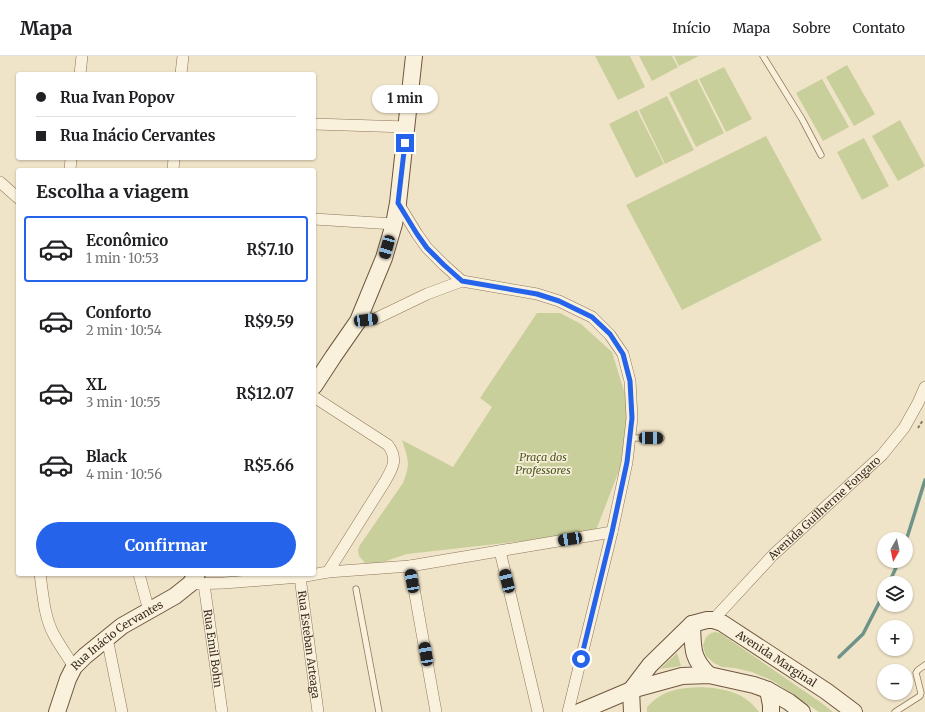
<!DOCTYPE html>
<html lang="pt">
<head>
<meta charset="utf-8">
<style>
  :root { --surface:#fff; --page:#f6f6f6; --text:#202124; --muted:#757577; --line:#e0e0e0; --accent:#2563eb }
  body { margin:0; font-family:Merriweather,serif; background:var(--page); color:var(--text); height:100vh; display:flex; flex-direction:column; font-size:15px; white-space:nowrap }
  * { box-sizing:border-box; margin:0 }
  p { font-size:13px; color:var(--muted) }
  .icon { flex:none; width:22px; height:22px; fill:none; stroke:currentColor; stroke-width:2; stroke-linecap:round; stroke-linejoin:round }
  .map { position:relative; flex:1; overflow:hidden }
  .drawer { position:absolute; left:16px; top:112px; width:300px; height:408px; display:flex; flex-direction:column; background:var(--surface); border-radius:4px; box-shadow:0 1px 3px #0004 }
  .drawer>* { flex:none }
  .top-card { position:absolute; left:16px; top:16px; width:300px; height:88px; border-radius:4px; box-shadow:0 1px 3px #0004; display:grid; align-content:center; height:88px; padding:0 20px; background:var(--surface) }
  .needle { width:26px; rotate:189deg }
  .tools { position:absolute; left:877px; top:476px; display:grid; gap:8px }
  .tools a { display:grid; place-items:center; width:36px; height:36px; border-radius:50%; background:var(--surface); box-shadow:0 1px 3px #0004; font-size:20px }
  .end { position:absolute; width:18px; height:18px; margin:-9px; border:5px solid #2563eb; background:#fff; box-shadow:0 0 0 2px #fff }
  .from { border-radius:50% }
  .bubble { position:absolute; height:28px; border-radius:14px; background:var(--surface); box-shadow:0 1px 3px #0004; font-size:13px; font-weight:700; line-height:28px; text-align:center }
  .car { position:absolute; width:12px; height:24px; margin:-12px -6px; border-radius:5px; box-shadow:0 0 3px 1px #0007; background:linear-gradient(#222 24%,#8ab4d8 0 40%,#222 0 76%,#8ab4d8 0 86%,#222 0) }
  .top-card b { display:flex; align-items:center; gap:14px; height:38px; font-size:15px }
  .top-card b+b { border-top:1px solid var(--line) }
  .top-card i { width:10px; height:10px; background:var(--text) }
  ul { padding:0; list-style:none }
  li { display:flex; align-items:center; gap:12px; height:66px; margin:0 8px 6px; padding:0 12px; border:2px solid transparent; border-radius:4px }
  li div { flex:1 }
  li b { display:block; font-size:15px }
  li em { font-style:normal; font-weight:700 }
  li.selected { border-color:var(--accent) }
  li>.icon { width:36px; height:36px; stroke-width:1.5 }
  h2 { padding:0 20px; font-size:18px; line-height:48px }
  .button { display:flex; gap:8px; margin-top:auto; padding:8px 20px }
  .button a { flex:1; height:46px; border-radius:24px; background:var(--accent); color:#fff; font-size:16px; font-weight:700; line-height:46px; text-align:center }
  header { display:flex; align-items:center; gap:24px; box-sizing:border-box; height:56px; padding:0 20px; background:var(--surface); border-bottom:1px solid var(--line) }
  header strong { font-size:19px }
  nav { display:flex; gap:22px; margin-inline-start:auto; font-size:14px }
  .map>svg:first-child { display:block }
  .green { fill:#c9cf9b }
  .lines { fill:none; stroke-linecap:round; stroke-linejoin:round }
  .stream { stroke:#6f938a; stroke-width:3.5 }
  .lane-casing { stroke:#8d765c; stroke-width:7 }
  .street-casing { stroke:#8d765c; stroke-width:12 }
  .secondary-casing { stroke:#6f573f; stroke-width:18 }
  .path { stroke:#8d765c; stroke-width:2; stroke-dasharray:3 2; stroke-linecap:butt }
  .lane { stroke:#faf1dc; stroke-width:5.5 }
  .street { stroke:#faf1dc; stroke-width:11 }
  .secondary { stroke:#faf1dc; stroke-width:16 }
  .route { stroke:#2563eb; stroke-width:5 }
  .labels { text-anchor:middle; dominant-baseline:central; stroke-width:3.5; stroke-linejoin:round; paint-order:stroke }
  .park-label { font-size:11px; font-style:italic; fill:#4d5a26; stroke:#f7eed8 }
  .street-label { font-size:11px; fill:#3d2e20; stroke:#f7eed8 }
</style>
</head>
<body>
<header>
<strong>Mapa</strong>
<nav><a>Início</a><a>Mapa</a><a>Sobre</a><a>Contato</a></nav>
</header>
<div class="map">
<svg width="925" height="656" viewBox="0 0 925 656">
  <rect width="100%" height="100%" fill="#f0e4c8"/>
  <g class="green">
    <polygon points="595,0 630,0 645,31 618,44"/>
    <polygon points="639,0 672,0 678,11 652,25"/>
    <polygon points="674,0 699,0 679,10"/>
    <polygon points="847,9 875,58 854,70 826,21"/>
    <polygon points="724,11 752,63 726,76 699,23"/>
    <polygon points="697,23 724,77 696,91 669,37"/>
    <polygon points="822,23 849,71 823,85 796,37"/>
    <polygon points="667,40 694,94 665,108 639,54"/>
    <polygon points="637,54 664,108 636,122 609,68"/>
    <polygon points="900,64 925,110 898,125 872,80"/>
    <polygon points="766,80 822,184 682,254 626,149"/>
    <polygon points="864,82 889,130 862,144 837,96"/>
    <path d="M537,257H560L581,268L612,296L629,351L620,412L595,477L407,498L389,504L375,510L365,507L359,500L358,494L360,489L403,427C411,407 408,403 402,384L453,411L492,351L480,342Z"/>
    <polygon points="715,576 720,577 823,648 833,656 819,656 773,625 752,616 735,612 722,611 714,607 706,600 704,594 703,589 706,581 711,577"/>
    <polygon points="677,597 681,610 660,613"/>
    <path d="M702,631C726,633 744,636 759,656H647V651C664,633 679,632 702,631Z"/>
  </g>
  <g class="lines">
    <g class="stream">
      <polyline points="906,485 925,424"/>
      <polyline points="889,527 899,505"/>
      <polyline points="839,601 863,578 884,537"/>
    </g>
    <defs>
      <g id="lane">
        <polyline points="763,0 802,63 821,99"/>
        <polyline points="630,382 661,382"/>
        <polyline points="356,533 379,656"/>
        <polyline points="895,656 920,640 921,637 916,617 918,614 925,609"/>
      </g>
      <g id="street">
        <polyline points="80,18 82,0"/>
        <polyline points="181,18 183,0"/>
        <polyline points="314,68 407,71"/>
        <polyline points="70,114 71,102"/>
        <polyline points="173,114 174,102"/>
        <polyline points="0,126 18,142"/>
        <polyline points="398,147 417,178 427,192 444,209 462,225 537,238 559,245 592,261 610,279 623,298 630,325 632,362 627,406 612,476 568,656"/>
        <polyline points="314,163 394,168"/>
        <polyline points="358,265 375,263 427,238 462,225"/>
        <path d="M314,341L388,389C399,404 392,413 384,427L328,516"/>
        <polyline points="500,495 538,656"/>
        <polyline points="410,510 436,656"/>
        <path d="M40,518C43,538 44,561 54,579C60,590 68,601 74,611"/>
        <polyline points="139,518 149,555"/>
        <path id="s1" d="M300,521L318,656"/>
        <polyline points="190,528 224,527 300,521 328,516 410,510 612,476"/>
        <path id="s2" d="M204,528L222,656"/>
        <path id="s3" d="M713,564L773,499L882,399L904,372L918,347L925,331"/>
        <polyline points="107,582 122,656"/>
      </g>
      <g id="secondary">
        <polyline points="314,330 333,301 358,265 384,202 394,168 398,147 414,0"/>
        <path d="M692,568C693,591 691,602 709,619"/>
        <path id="s4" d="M631,634L650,609L692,568L707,564H713L722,567L826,635L854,656"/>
        <polyline points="631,634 632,656"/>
        <polyline points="768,634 771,649 771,656"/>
        <path id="s5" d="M57,656L68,623L74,611L85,600L122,570L175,540L190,528L197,518"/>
        <polyline points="579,656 631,634 682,620 709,619 754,629 768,634 789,646 802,656"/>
      </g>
    </defs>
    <use href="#lane" class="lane-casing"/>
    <use href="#street" class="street-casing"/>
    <use href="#secondary" class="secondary-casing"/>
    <polyline class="path" points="918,372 923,364"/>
    <use href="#lane" class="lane"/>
    <use href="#street" class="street"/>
    <use href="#secondary" class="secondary"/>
  </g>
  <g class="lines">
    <polyline class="route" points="405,87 398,147 417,178 427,192 444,209 462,225 537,238 559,245 592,261 610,278 623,298 630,325 632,362 627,406 612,476 581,603"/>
  </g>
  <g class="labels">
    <g class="park-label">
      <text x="543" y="401">Praça dos<tspan x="543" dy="13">Professores</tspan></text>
    </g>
    <g class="street-label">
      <text stroke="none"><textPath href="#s3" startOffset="158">Avenida Guilherme Fongaro</textPath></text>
      <text stroke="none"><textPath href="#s5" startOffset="102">Rua Inácio Cervantes</textPath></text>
      <text stroke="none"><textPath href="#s1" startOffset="68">Rua Esteban Arteaga</textPath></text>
      <text stroke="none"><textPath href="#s2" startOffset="65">Rua Emil Bohn</textPath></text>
      <text stroke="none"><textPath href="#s4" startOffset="186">Avenida Marginal</textPath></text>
    </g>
  </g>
</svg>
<div class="tools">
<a><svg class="needle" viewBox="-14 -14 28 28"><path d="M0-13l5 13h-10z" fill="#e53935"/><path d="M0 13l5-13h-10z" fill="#757577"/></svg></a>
<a><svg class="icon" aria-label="layers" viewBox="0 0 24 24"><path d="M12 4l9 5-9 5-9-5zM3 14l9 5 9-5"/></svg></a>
<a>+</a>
<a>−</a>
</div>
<i class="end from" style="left:581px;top:603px"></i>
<i class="end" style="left:405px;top:87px"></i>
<div class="bubble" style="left:372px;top:29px;width:66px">1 min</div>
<i class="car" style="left:387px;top:191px;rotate:196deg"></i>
<i class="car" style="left:366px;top:264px;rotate:83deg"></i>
<i class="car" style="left:651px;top:382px;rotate:91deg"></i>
<i class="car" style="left:570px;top:483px;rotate:261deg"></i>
<i class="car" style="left:412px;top:525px;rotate:350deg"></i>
<i class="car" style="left:507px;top:525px;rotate:346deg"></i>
<i class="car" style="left:426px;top:598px;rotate:350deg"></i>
<div class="top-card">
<b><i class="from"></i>Rua Ivan Popov</b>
<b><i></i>Rua Inácio Cervantes</b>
</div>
<section class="drawer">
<h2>Escolha a viagem</h2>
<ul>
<li class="selected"><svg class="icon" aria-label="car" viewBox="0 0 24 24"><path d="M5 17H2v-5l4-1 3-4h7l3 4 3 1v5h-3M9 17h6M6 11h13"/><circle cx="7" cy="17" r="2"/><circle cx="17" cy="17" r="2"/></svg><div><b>Econômico</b><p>1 min · 10:53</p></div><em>R$7.10</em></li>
<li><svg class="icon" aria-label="car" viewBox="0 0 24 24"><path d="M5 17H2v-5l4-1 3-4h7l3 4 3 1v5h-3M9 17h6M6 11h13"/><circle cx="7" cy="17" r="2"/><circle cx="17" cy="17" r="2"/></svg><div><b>Conforto</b><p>2 min · 10:54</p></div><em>R$9.59</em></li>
<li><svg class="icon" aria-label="car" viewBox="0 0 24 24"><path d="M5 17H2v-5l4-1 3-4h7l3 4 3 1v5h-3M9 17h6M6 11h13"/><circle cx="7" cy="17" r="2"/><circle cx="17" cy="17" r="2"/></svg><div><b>XL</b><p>3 min · 10:55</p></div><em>R$12.07</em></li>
<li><svg class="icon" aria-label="car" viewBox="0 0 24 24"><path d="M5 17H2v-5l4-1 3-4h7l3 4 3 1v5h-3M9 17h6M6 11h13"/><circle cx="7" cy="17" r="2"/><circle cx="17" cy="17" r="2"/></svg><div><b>Black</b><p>4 min · 10:56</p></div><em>R$5.66</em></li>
</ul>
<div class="button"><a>Confirmar</a></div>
</section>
</div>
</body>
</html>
